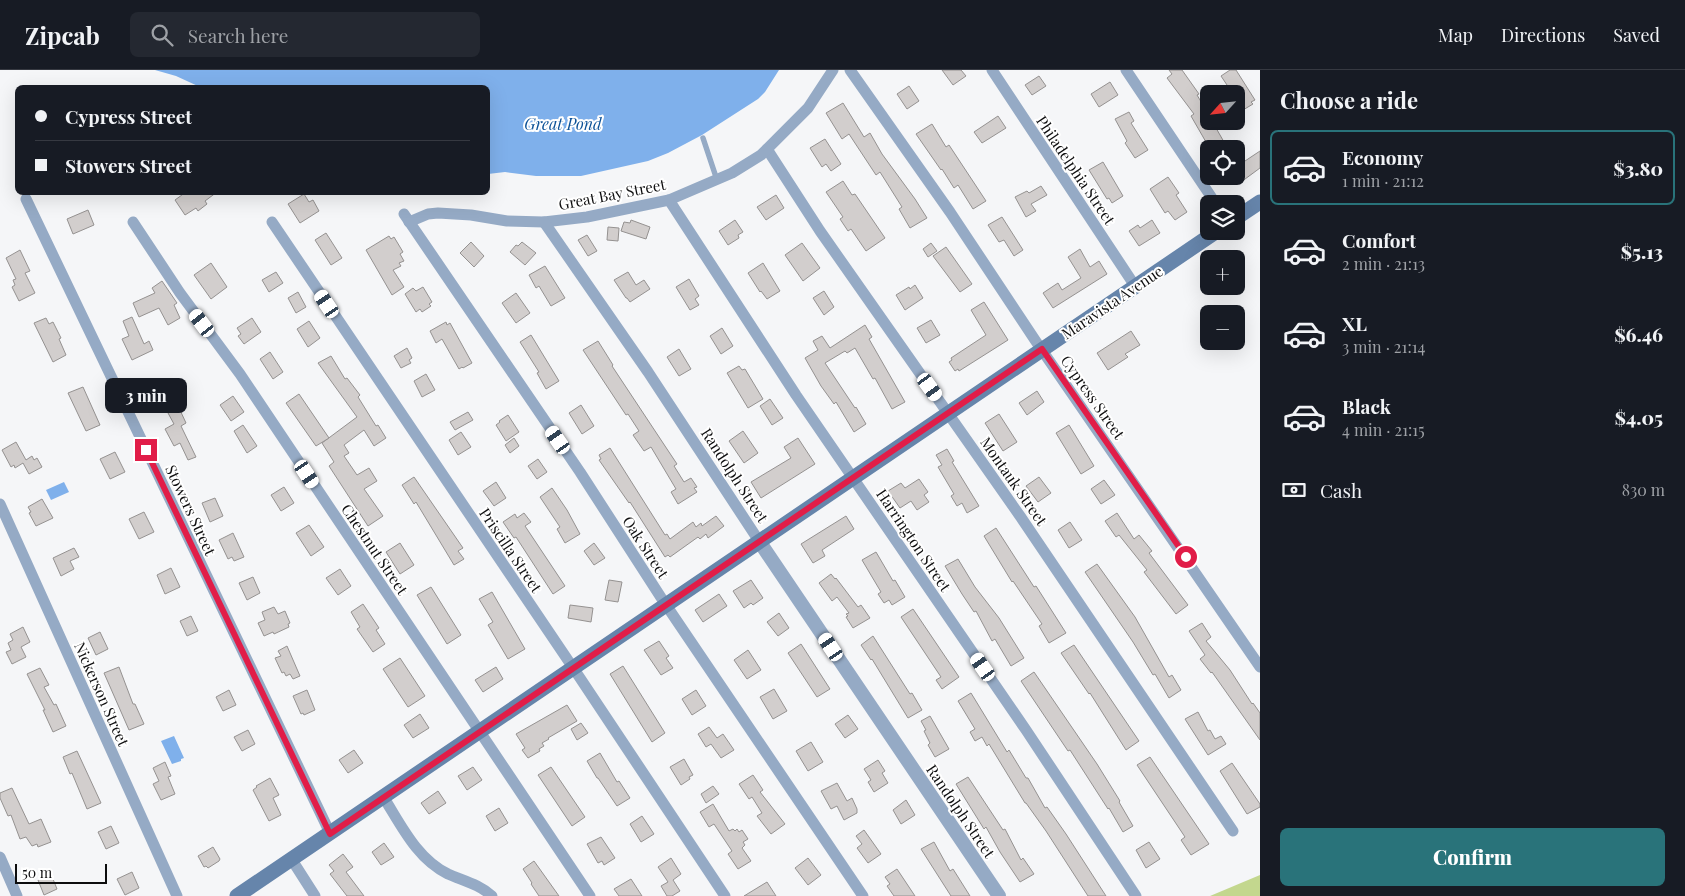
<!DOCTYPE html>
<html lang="en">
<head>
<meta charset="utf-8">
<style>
  :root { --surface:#171b24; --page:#242831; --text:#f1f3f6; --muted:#9ea1a6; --line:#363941; --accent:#29737a }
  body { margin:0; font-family:"Playfair Display",serif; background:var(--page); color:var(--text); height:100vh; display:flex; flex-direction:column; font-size:19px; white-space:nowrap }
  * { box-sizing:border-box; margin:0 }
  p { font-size:16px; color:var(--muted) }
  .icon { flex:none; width:28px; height:28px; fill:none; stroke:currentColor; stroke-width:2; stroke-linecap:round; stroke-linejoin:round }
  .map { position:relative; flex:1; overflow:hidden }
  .drawer { display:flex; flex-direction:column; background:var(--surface); width:425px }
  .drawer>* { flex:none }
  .top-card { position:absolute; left:15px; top:15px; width:475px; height:110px; border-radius:8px; box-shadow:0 5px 20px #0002; display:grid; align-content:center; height:110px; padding:0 20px; background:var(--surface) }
  .needle { width:32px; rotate:243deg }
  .tools { position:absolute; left:1200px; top:15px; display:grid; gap:10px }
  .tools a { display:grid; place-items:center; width:45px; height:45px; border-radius:8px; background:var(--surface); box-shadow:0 5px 20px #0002; font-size:25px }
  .scale { position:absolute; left:15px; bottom:12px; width:92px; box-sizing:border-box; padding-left:5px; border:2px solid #0d0d0e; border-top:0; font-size:14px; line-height:18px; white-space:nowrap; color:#0d0d0e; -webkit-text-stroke:4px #fff; paint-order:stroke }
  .end { position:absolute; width:22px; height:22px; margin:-11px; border:6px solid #e11d48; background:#fff; box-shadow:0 0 0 2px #fff }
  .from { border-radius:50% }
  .bubble { position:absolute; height:35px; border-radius:8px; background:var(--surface); box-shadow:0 5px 20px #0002; font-size:16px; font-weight:800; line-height:35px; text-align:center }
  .car { position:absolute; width:15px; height:30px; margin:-15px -8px; border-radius:6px; box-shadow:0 0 4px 1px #0007; background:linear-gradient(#fff 24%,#345 0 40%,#fff 0 76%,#345 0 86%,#fff 0) }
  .top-card b { display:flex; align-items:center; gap:18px; height:48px; font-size:19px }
  .top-card b+b { border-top:1px solid var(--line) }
  .top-card i { width:12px; height:12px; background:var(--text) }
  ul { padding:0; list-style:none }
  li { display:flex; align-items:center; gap:15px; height:75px; margin:0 10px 8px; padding:0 10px; border:2px solid transparent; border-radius:8px }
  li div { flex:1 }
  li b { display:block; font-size:19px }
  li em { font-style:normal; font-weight:800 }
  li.selected { border-color:var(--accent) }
  li>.icon { width:45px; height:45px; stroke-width:1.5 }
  h2 { padding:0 20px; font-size:22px; line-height:60px }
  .pay { display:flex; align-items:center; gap:12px; height:55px; padding:0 20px; font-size:19px }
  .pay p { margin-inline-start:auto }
  .action { display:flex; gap:10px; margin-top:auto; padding:10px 20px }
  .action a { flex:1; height:58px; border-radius:8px; background:var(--accent); color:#fff; font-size:20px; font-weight:800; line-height:58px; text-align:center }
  header { display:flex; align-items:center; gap:30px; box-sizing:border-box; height:70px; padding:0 25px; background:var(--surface); border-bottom:1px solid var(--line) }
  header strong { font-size:24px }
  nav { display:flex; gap:28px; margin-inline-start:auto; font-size:18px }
  .search { width:350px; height:45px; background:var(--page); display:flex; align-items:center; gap:12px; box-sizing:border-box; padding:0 18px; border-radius:8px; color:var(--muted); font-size:19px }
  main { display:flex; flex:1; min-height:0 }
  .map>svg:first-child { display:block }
  .green { fill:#c3d78e }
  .water { fill:#7fb0eb }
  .building { fill:#d2cecd; stroke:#959291 }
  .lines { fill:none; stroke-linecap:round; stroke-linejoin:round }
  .service { stroke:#95aac5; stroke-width:5.5 }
  .minor { stroke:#95aac5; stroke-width:11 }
  .tertiary { stroke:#95aac5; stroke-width:14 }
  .secondary { stroke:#6685ab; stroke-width:15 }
  .route { stroke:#e11d48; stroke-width:6 }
  .labels { text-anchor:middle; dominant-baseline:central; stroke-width:4; stroke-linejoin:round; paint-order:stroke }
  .street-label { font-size:15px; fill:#0d0d0e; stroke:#fff }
  .water-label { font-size:16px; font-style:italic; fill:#0b5197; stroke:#fff }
</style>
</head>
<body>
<header>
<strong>Zipcab</strong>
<div class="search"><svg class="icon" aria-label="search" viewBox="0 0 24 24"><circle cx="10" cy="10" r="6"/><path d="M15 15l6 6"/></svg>Search here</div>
<nav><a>Map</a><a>Directions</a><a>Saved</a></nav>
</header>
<main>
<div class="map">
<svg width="1260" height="826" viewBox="0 0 1260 826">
  <rect width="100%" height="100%" fill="#f5f6f8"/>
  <polygon class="green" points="1260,805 1260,826 1210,826"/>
  <g class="water">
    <polygon points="155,0 779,0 765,22 758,29 702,65 668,83 648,91 581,106 536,106 505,102 488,104 488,18 200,17 176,6"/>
    <polygon points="64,412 69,422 51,430 46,420"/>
    <polygon points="174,666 184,688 181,689 181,691 172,694 161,671"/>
  </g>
  <g class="building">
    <polygon points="942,0 961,0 966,6 953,15"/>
    <polygon points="1169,0 1182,0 1199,24 1197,25 1209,45 1209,51 1212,51 1224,72 1210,79 1191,46 1194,44 1167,8 1172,4"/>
    <polygon points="1230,0 1236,0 1255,30 1251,32 1253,34 1243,40 1236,29 1236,24 1233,24 1221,6"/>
    <polygon points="1039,6 1046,16 1032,25 1025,15"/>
    <polygon points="1110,12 1118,25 1099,37 1091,24"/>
    <polygon points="909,16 919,31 907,39 897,24"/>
    <polygon points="843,33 864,67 870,63 882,84 915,129 927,148 910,158 899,139 902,137 880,102 876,105 849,64 842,69 826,43"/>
    <polygon points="1129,42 1134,51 1131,53 1148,80 1135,88 1125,73 1127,71 1115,49"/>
    <polygon points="998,46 1006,58 982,73 974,62"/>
    <polygon points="932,54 946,77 949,75 986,131 973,139 958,115 954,118 942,99 941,100 916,64"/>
    <polygon points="825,69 841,94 831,101 826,94 822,97 810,78"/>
    <polygon points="1260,81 1260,98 1241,112 1236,105 1236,97"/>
    <polygon points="1103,92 1123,126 1112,133 1109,128 1107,129 1089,100"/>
    <polygon points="1168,107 1179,123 1176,125 1187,142 1175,150 1168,141 1165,143 1150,119"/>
    <polygon points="843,111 852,125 855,124 885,168 866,181 851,159 848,161 840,149 843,147 826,122"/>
    <polygon points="1041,116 1047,125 1031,134 1036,141 1026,147 1015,127 1027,121 1029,123"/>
    <polygon points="186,122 217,122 205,131 207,134 198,141 196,138 185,145 175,130"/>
    <polygon points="304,124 309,132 313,130 319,141 300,153 288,134"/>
    <polygon points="776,125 784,138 766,150 757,137"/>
    <polygon points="88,140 94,155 73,164 67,149"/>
    <polygon points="1002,147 1023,180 1014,186 1004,170 999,172 988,155"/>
    <polygon points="631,150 650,157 646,169 621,161 624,152 630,153"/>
    <polygon points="735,150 743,162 738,165 739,168 728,175 719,161"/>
    <polygon points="1152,150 1160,163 1139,176 1129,161 1138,155 1140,158"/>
    <polygon points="608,157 619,158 618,171 607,170"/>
    <polygon points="326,163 342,188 331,195 315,170"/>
    <polygon points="587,165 597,181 588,186 578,170"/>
    <polygon points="389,166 391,169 394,167 403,182 400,184 404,191 399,193 401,196 393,200 404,217 392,225 366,180"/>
    <polygon points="471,172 484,186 474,197 460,183"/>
    <polygon points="522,172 536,183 525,195 510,182 516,175 518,176"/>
    <polygon points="802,173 820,198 803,211 785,185"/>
    <polygon points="931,173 937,181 928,187 923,179"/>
    <polygon points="946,177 972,214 960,222 933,186"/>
    <polygon points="1080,179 1090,197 1099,191 1107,204 1053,238 1043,223 1058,213 1062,220 1081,208 1068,187"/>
    <polygon points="20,180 30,201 25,203 35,223 19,231 12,217 15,215 13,210 16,209 6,188"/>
    <polygon points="211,193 227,217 211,229 194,205"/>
    <polygon points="763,193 780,221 767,229 761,221 760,222 748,203"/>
    <polygon points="545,196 565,228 551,236 539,216 536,218 529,205"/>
    <polygon points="276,202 283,213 269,222 262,210"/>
    <polygon points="628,202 636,215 644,210 650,219 630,232 627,228 626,228 614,210"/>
    <polygon points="689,209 699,226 695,229 699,235 690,240 676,217"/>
    <polygon points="162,211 177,233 174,235 180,248 168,255 159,238 139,247 133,233 155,223 152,218"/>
    <polygon points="915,215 923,228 905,240 896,225 909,217 910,219"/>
    <polygon points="423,217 432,232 429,234 431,236 422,242 420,239 416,242 405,224 413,218 416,221"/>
    <polygon points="824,221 834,237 824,245 813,228"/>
    <polygon points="298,222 306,237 296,243 288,228"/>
    <polygon points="516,223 530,243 516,253 502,233"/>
    <polygon points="984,232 1008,270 959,301 958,299 955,301 949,292 952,290 951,288 986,265 971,240"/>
    <polygon points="132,247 144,274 149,271 153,280 132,290 122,269 129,266 123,251"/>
    <polygon points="46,248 49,254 53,252 61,268 59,269 66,285 53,292 34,253"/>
    <polygon points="252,248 261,262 244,274 238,266 241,264 237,258"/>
    <polygon points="931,250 940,265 926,273 917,258"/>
    <polygon points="309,251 320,268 308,277 297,259"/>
    <polygon points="446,252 447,255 450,253 472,293 463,298 462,297 459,299 442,269 436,273 430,261"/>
    <polygon points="865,255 872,267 869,269 905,332 892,339 875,308 873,309 855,278 847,283 845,281 825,293 855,338 856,337 866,354 854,362 836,332 834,334 821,316 805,288 818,280 813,271 822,266 830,278"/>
    <polygon points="722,258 733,276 721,284 710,266"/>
    <polygon points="1131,261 1140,275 1125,284 1128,287 1108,300 1097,283"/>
    <polygon points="531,265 559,311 546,319 537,303 539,302 520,272"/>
    <polygon points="598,271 613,295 612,296 667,379 677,394 674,396 684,412 691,408 697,417 694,418 697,422 678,434 671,422 676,419 651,377 644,381 633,365 639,361 628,344 626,345 583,280"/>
    <polygon points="407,278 412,288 409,290 411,293 401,298 394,286"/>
    <polygon points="679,279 691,299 679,306 667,287"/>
    <polygon points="270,282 283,302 273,309 260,289"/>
    <polygon points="331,286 345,309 347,308 360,325 358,327 376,356 378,355 386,368 374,376 364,360 344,375 349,383 344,386 357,405 369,398 377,411 364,419 383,446 368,456 329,396 334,392 322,373 357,347 318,293"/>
    <polygon points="739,296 742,300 745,299 763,329 748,338 727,303"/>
    <polygon points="426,304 435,320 422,327 414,311"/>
    <polygon points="83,317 100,355 86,361 68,323"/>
    <polygon points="1037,321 1044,332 1027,345 1019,333"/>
    <polygon points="299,324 329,368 316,376 286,333"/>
    <polygon points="233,326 244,342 231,351 220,335"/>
    <polygon points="770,329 783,348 772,355 760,336"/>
    <polygon points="581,335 594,356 582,364 569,343"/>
    <polygon points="179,338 186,353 181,356 196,387 188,390 180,373 174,376 165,359 174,354 168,343"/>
    <polygon points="468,342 473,350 455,360 450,352"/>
    <polygon points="999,344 1017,372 1003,381 985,353"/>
    <polygon points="508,345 519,362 506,371 496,355 500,352 499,351"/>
    <polygon points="243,355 257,376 247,383 234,361"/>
    <polygon points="1069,355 1094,396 1081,404 1056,363"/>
    <polygon points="743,361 758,383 744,393 729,371"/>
    <polygon points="461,362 471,377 458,385 449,370"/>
    <polygon points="514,368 519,376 510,383 505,375"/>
    <polygon points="798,368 815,394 761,428 751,412 791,388 784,377"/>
    <polygon points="16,372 26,390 32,386 34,390 37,388 42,397 29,404 23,393 15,398 14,395 11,397 2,380"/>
    <polygon points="610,378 665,465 667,464 670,469 693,452 696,457 701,453 702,456 716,446 724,456 708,468 706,464 700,469 698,467 670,487 668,485 665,487 630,432 629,433 599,390 601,389 599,385"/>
    <polygon points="947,379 954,391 952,392 979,436 967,443 962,433 957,436 951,426 954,424 938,397 942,395 936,385"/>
    <polygon points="115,382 125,402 110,409 100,389"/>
    <polygon points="538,389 547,402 537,409 528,396"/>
    <polygon points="414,407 463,478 458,481 464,489 454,495 416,432 414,434 402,415"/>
    <polygon points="1039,407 1051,423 1038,432 1026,416"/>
    <polygon points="919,409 928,422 924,425 929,432 917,440 911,431 900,438 888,421 901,413 905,418"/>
    <polygon points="1104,410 1115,425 1101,434 1091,419"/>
    <polygon points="496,412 506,428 494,436 483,421"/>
    <polygon points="284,417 294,433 281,441 271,425"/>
    <polygon points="552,418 567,440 580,464 565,473 557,459 560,457 540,427"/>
    <polygon points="215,428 223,446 210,452 202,433"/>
    <polygon points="42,429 53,448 36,456 29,443 31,442 28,437"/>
    <polygon points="144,442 154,462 139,469 129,449"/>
    <polygon points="524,443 531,452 525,456 565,516 553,524 516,467 514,468 503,452 515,444 517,448"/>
    <polygon points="1117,443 1134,469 1139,465 1152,481 1149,483 1188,535 1176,544 1144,502 1147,500 1119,465 1116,467 1105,451"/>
    <polygon points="846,446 854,459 822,480 825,486 813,493 801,474"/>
    <polygon points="1070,452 1082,470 1069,478 1058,460"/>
    <polygon points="309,455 324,477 311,486 296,463"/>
    <polygon points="996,458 1034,517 1036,516 1066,563 1049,573 1039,556 1042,554 1013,511 1012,512 984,466"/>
    <polygon points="233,463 244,487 234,491 232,487 228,489 219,470"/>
    <polygon points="400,473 414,495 400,504 386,482"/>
    <polygon points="594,473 605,488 594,495 584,481"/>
    <polygon points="74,478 79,487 70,491 74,499 61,506 53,488"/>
    <polygon points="876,482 893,511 895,510 905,527 892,535 889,530 884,533 878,524 881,522 862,490"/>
    <polygon points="958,489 975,517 999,548 1024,588 1011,596 995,569 992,571 976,541 974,542 962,524 945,496"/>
    <polygon points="1097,494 1135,547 1169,607 1172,605 1181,620 1169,628 1155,604 1153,605 1133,572 1085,502"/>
    <polygon points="171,498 180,517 165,524 157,505"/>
    <polygon points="340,499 351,516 338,525 326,508"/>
    <polygon points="831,504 835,509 836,508 858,537 861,535 870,548 853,558 846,547 848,546 846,544 849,543 837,527 832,531 819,513"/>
    <polygon points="253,507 260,523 247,530 239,513"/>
    <polygon points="609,510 622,512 618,532 605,530"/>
    <polygon points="751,510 763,528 753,535 751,533 744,538 733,521"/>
    <polygon points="431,517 461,565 447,574 417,525"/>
    <polygon points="492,522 525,579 508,589 488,555 493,552 479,529"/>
    <polygon points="719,524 727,536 703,552 695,540"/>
    <polygon points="363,534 379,558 376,560 385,574 373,582 357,559 360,557 351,542"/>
    <polygon points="570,535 593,538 591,552 568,548"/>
    <polygon points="274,537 278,544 285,541 290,553 288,554 289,557 274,564 273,562 264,566 258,553 265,550 262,542"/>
    <polygon points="913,539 959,607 942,619 936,610 941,607 901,547"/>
    <polygon points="779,543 789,558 778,566 767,552"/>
    <polygon points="191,546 198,561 187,566 180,551"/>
    <polygon points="1202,553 1211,567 1206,571 1230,600 1252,634 1253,633 1260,643 1260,670 1212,602 1211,603 1200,589 1205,585 1189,561"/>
    <polygon points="23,557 30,572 21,577 26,587 12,594 6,582 11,580 8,573 13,570 10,564"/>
    <polygon points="100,562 108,579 96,585 88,568"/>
    <polygon points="873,566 910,624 912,623 922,640 908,648 872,589 871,590 861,575"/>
    <polygon points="659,571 669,586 666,588 673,598 661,605 644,580"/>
    <polygon points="801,574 830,619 817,627 788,583"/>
    <polygon points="1074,575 1139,671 1126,680 1090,623 1089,624 1061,583"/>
    <polygon points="287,576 300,606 293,609 290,604 286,606 284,602 282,603 275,588 281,586 278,581"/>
    <polygon points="748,580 761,600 747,609 734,590"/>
    <polygon points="400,588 425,626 408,637 383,599"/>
    <polygon points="623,596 665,663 652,672 610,604"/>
    <polygon points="119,597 133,634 135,634 144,654 129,660 104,603"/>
    <polygon points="496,597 503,609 483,622 475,610"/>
    <polygon points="40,598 49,615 44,617 54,635 56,634 66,656 53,662 43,640 45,640 27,604"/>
    <polygon points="1034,602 1097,694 1120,731 1119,732 1133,756 1123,762 1109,738 1108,739 1070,680 1068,681 1021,611"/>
    <polygon points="774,619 787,641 773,649 760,627"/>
    <polygon points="229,620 236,635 223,641 216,627"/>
    <polygon points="307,620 315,640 304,645 303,643 301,644 293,626"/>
    <polygon points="696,620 706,636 692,645 682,629"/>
    <polygon points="971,623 1007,682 1009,680 1026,708 1028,708 1045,738 1047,737 1066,764 1106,826 1088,826 1046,761 1026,733 1025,733 989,674 987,676 982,667 975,671 970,662 975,659 958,631"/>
    <polygon points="567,635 577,651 548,668 549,669 542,673 544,676 539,679 540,681 528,688 522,680 525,678 516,664"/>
    <polygon points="1198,642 1208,661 1210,660 1215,669 1221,666 1226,674 1208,685 1185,649"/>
    <polygon points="420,644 429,658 413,668 404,655"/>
    <polygon points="848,645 858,659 845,668 835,654"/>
    <polygon points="930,646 949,679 935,687 928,675 930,673 924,661 926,660 921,651"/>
    <polygon points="581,653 588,663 577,670 571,659"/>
    <polygon points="709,657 717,668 723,664 734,680 721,688 711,674 706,677 698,664"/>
    <polygon points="248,660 255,674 242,681 234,667"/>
    <polygon points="811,672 823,692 808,701 796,681"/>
    <polygon points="354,680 363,693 348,703 339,690"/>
    <polygon points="77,681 101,733 87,739 72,703 70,704 63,687"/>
    <polygon points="600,683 617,712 619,711 630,728 617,736 598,708 597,708 587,691"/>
    <polygon points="1150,687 1209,774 1191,785 1181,770 1185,767 1137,695"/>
    <polygon points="684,689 693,705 689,707 690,709 681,715 670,697"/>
    <polygon points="878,690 885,701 882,703 888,713 874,722 868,712 871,710 864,699"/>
    <polygon points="165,692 171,706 168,707 175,724 161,730 153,714 159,711 153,698"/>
    <polygon points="1232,693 1260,734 1260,737 1247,744 1220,701"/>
    <polygon points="473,697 482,710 467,720 458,706"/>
    <polygon points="551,697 585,747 572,756 538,705"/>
    <polygon points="753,705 763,720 760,722 785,754 771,764 757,746 762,743 752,727 749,729 739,714"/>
    <polygon points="968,707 1003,760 1005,759 1021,790 1023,788 1034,804 1020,812 1000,782 986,757 984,759 956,714"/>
    <polygon points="270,708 279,725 273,728 281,745 269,751 253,720 257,717 256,716"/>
    <polygon points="837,713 847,731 852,728 857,739 857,743 844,750 837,736 831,739 821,721"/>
    <polygon points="713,716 719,724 706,733 701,724"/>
    <polygon points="12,718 29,754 41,749 51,772 38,777 37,774 32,776 26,767 20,769 11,745 8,746 0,728 0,723"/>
    <polygon points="438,721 446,733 429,744 421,733"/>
    <polygon points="906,730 915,745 901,754 893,740"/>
    <polygon points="713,734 729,761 733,759 735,761 737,759 739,762 742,760 748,769 743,772 745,775 742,778 751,791 738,799 728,784 732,781 714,754 709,757 700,742"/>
    <polygon points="499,738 508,753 495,761 486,746"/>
    <polygon points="642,746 654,764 641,772 630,754"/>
    <polygon points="111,756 119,773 106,779 98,762"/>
    <polygon points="864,760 881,784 868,793 857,778 862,774 856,766"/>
    <polygon points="601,767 615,788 604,795 602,791 598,793 587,774"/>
    <polygon points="934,772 950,801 953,799 970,826 951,826 921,779"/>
    <polygon points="1149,772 1160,789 1146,798 1136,780"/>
    <polygon points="384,773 394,787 381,795 372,782"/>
    <polygon points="213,777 220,789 219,791 208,798 206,796 204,797 198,786"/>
    <polygon points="343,784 353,797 346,802 364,826 347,826 330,804 334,801 329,795"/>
    <polygon points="671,788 681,804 673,810 680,821 672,826 667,826 661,816 668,812 658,797"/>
    <polygon points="808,788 821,805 808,815 795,798"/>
    <polygon points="534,791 559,826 539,826 531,814 532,813 523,799"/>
    <polygon points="897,799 915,826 894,826 887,816 890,814 885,807"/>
    <polygon points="132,802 139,818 125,825 117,809"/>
    <polygon points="51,804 57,819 44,825 38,810"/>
    <polygon points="631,809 642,826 619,826 614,819"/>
    <polygon points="767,812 776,826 744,826"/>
  </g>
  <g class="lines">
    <polyline class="service" points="703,68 717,110"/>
    <g class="minor">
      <polyline points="850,0 950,142 1035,270 1260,597"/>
      <polyline points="992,0 1135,216"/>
      <polyline points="1126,0 1216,134"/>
      <polyline points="767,79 820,161 1020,446 1233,761"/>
      <polyline points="26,129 330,763"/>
      <polyline points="669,130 796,325 1026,660 1136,826"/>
      <polyline points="404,144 580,402 662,529 863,826"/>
      <polyline points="133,152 180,223 240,304 590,826"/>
      <polyline points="272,152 580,608 725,826"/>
      <polyline points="409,152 428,144 438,143 471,145 507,151 544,152 587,147 669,130 732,103 761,85 808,38 833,0"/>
      <polyline points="544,152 648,302 759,471"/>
      <polyline points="0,434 177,826"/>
      <path d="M384,728C401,755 417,789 448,804C464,811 479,814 492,826"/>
      <polyline points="0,787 17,826"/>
      <polyline points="292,790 315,826"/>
    </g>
    <polyline class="tertiary" points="759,471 999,826"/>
    <g class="secondary">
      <polyline points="1236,148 1260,132"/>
      <polyline points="237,826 1217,161"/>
    </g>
  </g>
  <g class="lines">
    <polyline class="route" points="146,380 330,764 1042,279 1186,487"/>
  </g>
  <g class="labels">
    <g class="street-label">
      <text transform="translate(1076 100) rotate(56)">Philadelphia Street</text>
      <text transform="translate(612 124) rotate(-11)">Great Bay Street</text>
      <text transform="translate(1112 232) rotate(-34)">Maravista Avenue</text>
      <text transform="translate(1093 327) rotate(55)">Cypress Street</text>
      <text transform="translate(735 405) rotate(57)">Randolph Street</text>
      <text transform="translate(1014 411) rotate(55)">Montauk Street</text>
      <text transform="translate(191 440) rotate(65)">Stowers Street</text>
      <text transform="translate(914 470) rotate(56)">Harrington Street</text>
      <text transform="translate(646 477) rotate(57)">Oak Street</text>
      <text transform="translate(375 479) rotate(56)">Chestnut Street</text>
      <text transform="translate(511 480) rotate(56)">Priscilla Street</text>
      <text transform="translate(102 624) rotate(66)">Nickerson Street</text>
      <text transform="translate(961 741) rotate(56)">Randolph Street</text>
    </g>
    <g class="water-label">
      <text x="563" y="53">Great Pond</text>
    </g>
  </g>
</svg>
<div class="tools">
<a><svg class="needle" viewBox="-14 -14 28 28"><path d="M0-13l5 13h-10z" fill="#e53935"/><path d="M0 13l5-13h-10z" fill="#9ea1a6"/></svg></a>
<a><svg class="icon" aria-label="locate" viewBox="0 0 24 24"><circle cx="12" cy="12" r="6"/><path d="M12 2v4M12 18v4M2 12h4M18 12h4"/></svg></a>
<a><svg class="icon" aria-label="layers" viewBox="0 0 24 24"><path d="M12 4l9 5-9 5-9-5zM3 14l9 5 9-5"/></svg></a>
<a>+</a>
<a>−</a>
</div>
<div class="scale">50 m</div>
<i class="end from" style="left:1186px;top:487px"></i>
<i class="end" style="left:146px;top:380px"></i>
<div class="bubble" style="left:105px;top:308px;width:82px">3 min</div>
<i class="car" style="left:327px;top:234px;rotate:326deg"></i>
<i class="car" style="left:202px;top:253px;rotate:323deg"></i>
<i class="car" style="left:930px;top:317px;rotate:144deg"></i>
<i class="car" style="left:558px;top:370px;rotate:325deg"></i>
<i class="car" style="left:307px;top:404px;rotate:146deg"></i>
<i class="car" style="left:831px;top:577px;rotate:326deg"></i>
<i class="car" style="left:983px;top:597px;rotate:325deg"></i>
<div class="top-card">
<b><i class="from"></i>Cypress Street</b>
<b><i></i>Stowers Street</b>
</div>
</div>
<section class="drawer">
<h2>Choose a ride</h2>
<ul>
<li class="selected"><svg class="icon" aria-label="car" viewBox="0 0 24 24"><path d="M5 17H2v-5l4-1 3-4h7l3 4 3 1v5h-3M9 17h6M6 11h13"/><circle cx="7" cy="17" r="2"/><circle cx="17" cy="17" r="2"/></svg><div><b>Economy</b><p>1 min · 21:12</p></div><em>$3.80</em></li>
<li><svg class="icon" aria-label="car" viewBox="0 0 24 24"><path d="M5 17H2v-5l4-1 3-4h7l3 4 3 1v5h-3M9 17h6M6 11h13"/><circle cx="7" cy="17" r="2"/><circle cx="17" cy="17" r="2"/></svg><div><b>Comfort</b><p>2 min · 21:13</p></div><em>$5.13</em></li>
<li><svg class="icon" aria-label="car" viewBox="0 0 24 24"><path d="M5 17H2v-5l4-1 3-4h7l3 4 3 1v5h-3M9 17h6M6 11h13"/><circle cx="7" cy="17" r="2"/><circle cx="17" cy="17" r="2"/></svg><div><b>XL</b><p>3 min · 21:14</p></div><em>$6.46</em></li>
<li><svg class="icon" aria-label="car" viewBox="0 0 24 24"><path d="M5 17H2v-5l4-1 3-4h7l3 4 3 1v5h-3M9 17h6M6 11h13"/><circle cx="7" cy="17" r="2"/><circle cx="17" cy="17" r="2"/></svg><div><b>Black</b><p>4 min · 21:15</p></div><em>$4.05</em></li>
</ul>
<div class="pay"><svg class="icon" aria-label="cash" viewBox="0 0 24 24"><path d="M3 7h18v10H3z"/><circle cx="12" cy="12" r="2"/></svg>Cash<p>830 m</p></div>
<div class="action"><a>Confirm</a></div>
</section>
</main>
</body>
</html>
